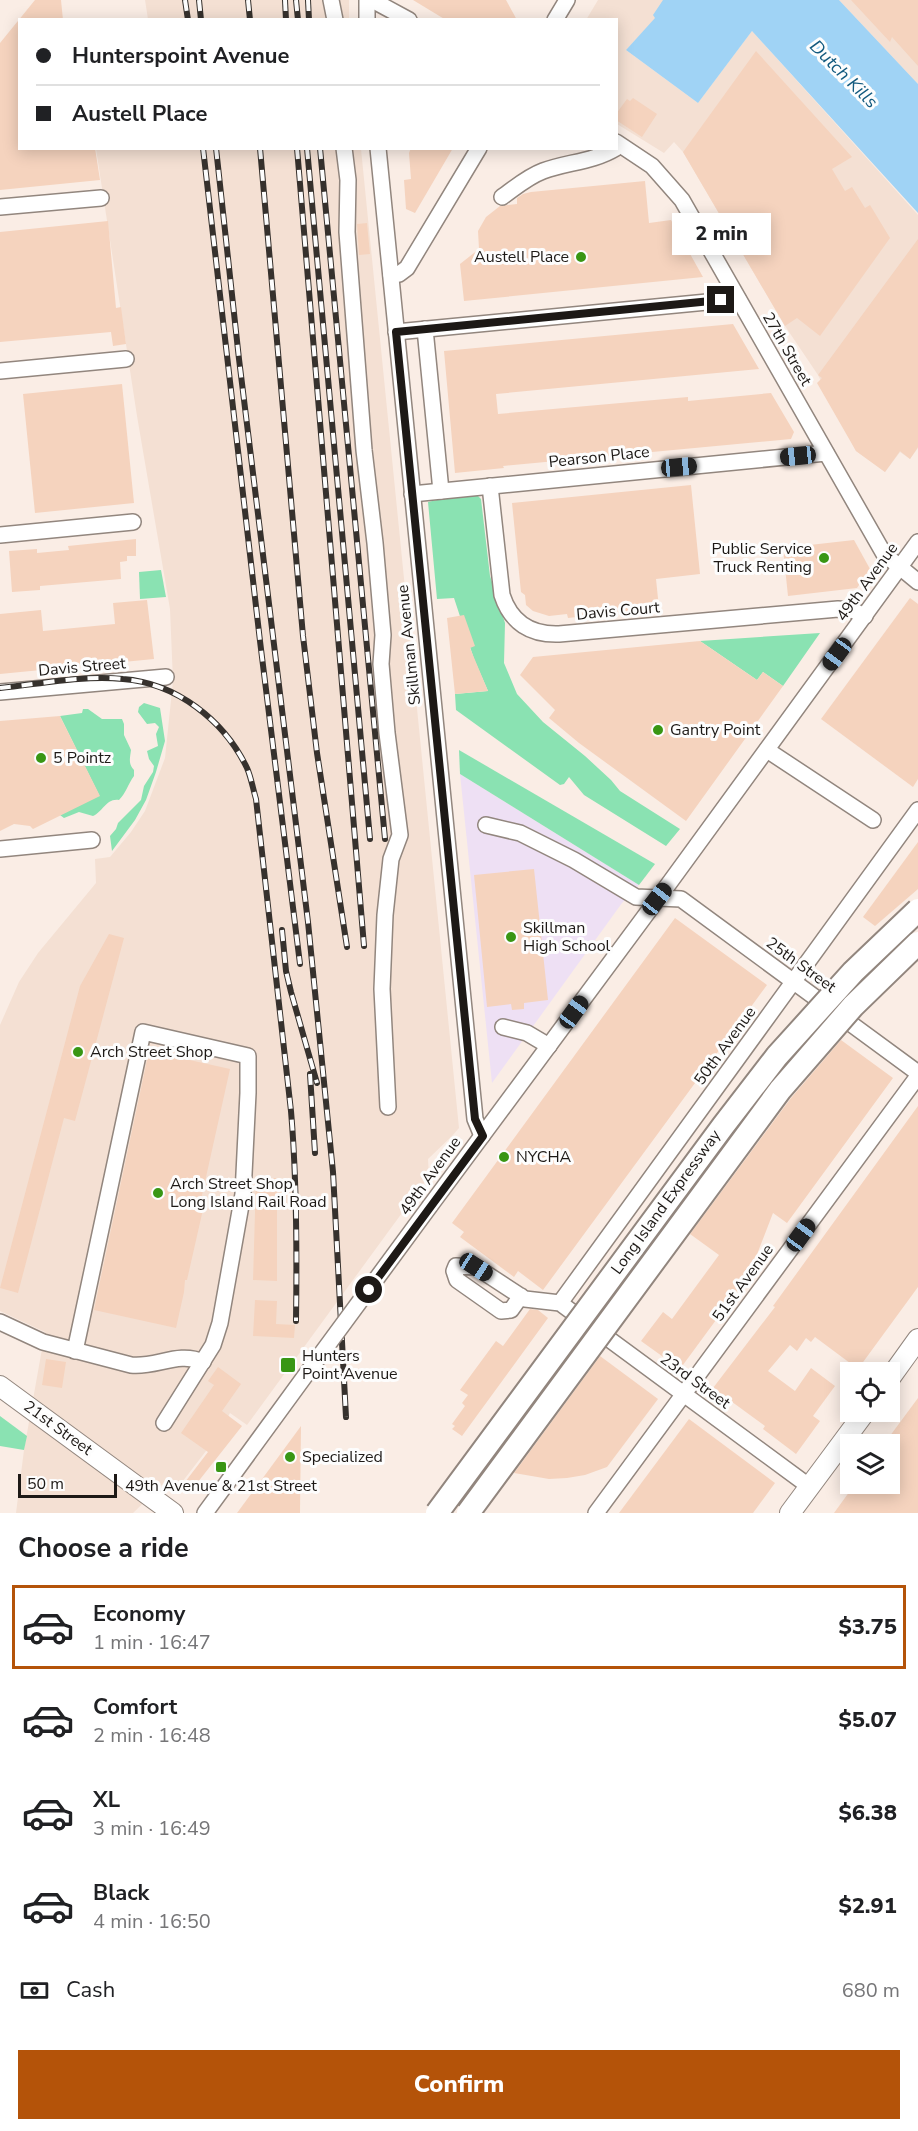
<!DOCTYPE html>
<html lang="en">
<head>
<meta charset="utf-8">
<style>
  :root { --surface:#fff; --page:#f2f2f2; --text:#202124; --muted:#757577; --line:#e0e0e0; --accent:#b45309 }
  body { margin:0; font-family:"Nunito Sans",sans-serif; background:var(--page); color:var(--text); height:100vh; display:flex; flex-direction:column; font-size:22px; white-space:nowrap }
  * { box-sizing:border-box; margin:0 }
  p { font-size:20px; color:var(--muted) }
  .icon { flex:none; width:33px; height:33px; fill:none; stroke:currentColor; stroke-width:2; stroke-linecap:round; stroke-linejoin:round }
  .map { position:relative; height:1513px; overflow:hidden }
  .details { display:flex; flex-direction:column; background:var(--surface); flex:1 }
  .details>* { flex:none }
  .hud { position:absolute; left:18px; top:18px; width:600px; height:132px; border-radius:0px; box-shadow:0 3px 15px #0003; display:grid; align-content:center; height:132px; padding:0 18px; background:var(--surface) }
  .buttons { position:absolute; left:840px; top:1362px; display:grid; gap:12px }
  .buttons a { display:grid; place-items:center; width:60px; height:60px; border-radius:0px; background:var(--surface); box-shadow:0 3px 15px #0003; font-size:30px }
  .scale { position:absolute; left:18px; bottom:15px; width:99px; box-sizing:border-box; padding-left:6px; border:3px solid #1d1916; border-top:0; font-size:16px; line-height:21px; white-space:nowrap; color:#1d1916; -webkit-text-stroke:4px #fdfdfd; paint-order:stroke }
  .end { position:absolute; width:27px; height:27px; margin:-14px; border:8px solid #1d1916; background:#fff; box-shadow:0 0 0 3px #fff }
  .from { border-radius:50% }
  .bubble { position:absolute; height:42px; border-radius:0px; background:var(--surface); box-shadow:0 3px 15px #0003; font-size:20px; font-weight:800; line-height:42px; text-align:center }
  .car { position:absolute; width:18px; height:36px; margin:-18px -9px; border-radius:8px; box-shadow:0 0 4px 2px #0007; background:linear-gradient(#222 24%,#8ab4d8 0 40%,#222 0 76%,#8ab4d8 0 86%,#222 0) }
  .hud b { display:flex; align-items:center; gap:21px; height:57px; font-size:22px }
  .hud b+b { border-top:2px solid var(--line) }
  .hud i { width:15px; height:15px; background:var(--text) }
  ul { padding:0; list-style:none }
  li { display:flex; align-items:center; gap:18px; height:84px; margin:0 12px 9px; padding:0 6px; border:3px solid transparent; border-radius:0px }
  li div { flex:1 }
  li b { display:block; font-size:22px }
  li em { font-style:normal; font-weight:800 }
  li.on { border-color:var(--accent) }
  li>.icon { width:54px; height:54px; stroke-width:1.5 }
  h2 { padding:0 18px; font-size:27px; line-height:72px }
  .pay { display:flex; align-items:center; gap:15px; height:66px; padding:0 18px; font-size:22px }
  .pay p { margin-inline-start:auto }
  .cta { display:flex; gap:12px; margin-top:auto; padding:12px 18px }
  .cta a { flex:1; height:69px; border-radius:0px; background:var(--accent); color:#fff; font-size:24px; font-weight:800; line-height:69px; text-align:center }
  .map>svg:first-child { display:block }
  .built { fill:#f4e0d3 }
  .education { fill:#eee0f4 }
  .green { fill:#8ae2b2 }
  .water { fill:#a0d3f5 }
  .building { fill:#f5d3be }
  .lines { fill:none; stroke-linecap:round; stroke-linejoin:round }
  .minor-casing { stroke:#92867e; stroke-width:18 }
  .major-casing { stroke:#92867e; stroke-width:22 }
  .minor { stroke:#fff; stroke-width:15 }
  .major { stroke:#fff; stroke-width:20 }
  .rail-casing { stroke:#36312d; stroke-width:6 }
  .rail { stroke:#fdfdfd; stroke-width:4; stroke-dasharray:11; stroke-linecap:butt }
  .minor-bridge-casing { stroke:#92867e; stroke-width:18; stroke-linecap:butt }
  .highway-bridge-casing { stroke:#92867e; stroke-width:26; stroke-linecap:butt }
  .minor-bridge { stroke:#fff; stroke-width:15 }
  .highway-bridge { stroke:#fff; stroke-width:22 }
  .route { stroke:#1d1916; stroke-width:8 }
  .poi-dot { fill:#399614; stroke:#fdfdfd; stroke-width:2 }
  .labels { text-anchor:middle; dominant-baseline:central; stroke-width:6; stroke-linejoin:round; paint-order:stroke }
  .poi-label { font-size:16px; fill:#1d1916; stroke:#fdfdfd; text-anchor:start }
  .street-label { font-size:16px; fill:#1d1916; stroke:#fdfdfd }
  .water-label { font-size:18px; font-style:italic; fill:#135a7f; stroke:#fdfdfd }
</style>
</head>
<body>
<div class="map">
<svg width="918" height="1513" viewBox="0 0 918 1513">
  <rect width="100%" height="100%" fill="#faede5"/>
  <g class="built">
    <polygon points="145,0 349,0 349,19 148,19"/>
    <polygon points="598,0 664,0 656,18 626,50 698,103 752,31 918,215 918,448 910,459 900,452 885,472 856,451 818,375 785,326 683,152 674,142 664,153 617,124 616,20 586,20"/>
    <polygon points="839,0 918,0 918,84"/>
    <polygon points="96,149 361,149 459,1128 452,1136 428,1159 429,1176 247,1425 230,1413 216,1438 176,1490 165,1482 133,1513 16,1513 24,1450 45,1332 0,1311 0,1025 19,982 38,953 96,883 95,859 110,857 131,832 145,811 165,758 173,681 170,609 137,416"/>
  </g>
  <polygon class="education" points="460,774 639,885 622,903 492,1083"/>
  <g class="green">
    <polygon points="463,494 477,495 481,499 490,576 505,623 504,663 517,694 543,722 585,756 611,780 620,791 680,829 666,846 584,795 569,777 564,784 560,785 456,710 455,694 488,691 474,659 454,598 437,599 428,502"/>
    <polygon points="161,570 166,597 140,599 139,572"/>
    <polygon points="820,633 783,686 763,672 757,680 700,641"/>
    <polygon points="144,703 160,708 165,741 156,772 146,800 135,820 112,851 110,836 116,829 118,823 141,800 144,786 153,772 154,766 149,759 147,751 158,746 156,734 159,727 155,723 147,724 138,712 139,707"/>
    <path d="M83,709H88L102,719H122L124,724V735L131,750C130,758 128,764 134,770V776C128,784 126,793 119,800C106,798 103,812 93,816L79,812L64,818L60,815L99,795L60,716L82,713Z"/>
    <polygon points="459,750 655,864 639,885 460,774"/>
    <polygon points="0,1416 27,1436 24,1450 0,1446"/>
  </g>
  <polygon class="water" points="663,0 839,0 918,84 918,213 752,31 698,103 626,50 655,18 653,15"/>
  <g class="building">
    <polygon points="35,0 61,0 63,20 20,20 20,148 95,148 100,180 0,190 0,43"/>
    <polygon points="413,0 506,0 517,20 446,20"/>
    <polygon points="851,0 918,0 918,66 892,37 890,42"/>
    <polygon points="756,51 852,157 832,169 845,191 852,187 865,208 870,205 890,238 820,336 797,318 785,326 683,152"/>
    <polygon points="633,98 657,114 642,137 616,120 616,114 627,99 630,101"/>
    <polygon points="411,148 453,148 415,213 406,209 404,180 411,179 409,153"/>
    <polygon points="645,181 649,223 671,220 703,277 464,301 460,264 479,249 478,231 486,217 500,206 517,204 517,198 523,194 531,192"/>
    <polygon points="108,221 116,308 121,307 126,344 113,346 111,332 0,342 0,232"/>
    <polygon points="367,223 370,254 359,255 357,224"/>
    <polygon points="918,239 918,447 910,459 900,451 885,472 856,451 817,383 822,378 818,375"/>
    <polygon points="733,324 759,369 496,394 498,414 688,397 688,401 771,393 794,432 791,439 503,466 504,468 455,473 444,351"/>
    <polygon points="122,384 134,503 35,513 23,394"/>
    <polygon points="691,485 700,574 656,579 659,608 568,618 567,614 549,616 533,611 526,605 525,595 521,592 512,503"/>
    <polygon points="136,539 136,556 127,556 127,561 120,562 121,579 40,586 40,590 12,592 9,551 37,549 37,553 69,550 68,546"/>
    <polygon points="854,540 870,569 857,588 788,596 783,548"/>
    <polygon points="910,598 918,604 918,779 913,787 821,719"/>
    <polygon points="147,600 154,659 0,674 0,614 41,610 43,631 115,624 113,603"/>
    <polygon points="464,615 475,646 470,648 488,691 455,694 447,618"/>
    <polygon points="700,641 757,680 763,672 783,686 686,821 579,743 549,718 555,710 520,675 533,657"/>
    <polygon points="60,716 100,796 33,829 30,826 14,824 0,831 0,721"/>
    <polygon points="918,842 918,889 875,926 863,917"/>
    <polygon points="534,869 548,1000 524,1003 524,1009 512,1010 511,1004 487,1007 474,875"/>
    <polygon points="675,918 767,985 543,1290 518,1271 514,1277 460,1237 464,1232 452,1223"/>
    <polygon points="109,934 124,938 75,1121 64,1118 18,1293 0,1288 80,986"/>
    <polygon points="841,1040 893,1078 787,1223 773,1213 749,1275 680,1369 641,1341 663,1312 672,1319 719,1255 690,1234 791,1098"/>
    <polygon points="149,1051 230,1069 200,1204 204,1205 187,1280 185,1280 184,1292 176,1328 94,1310"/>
    <polygon points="918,1106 918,1287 858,1369 815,1337 811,1342 806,1338 797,1351 790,1345 768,1371 795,1391 811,1368 835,1386 813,1416 820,1421 796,1454 763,1429 765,1426 713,1388 775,1307 773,1306"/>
    <polygon points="256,1178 277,1178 277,1281 253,1280"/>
    <polygon points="255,1300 277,1301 276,1324 295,1325 294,1338 253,1336"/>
    <polygon points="530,1309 538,1310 548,1318 462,1436 452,1429 455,1426 452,1424 465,1406 462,1403 468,1395 460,1390 496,1341 503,1346"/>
    <polygon points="600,1356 658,1399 607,1467 585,1475 567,1478 549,1479 514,1473"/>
    <polygon points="46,1359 66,1362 62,1388 42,1385"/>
    <polygon points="218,1367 241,1384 222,1411 242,1426 190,1492 182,1486 208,1452 181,1433 214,1385 208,1381"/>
    <polygon points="918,1398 918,1513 834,1513 855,1484 890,1484 890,1444 884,1444"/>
    <polygon points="689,1419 775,1483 753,1513 619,1513"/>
    <polygon points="301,1426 300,1513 237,1513"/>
  </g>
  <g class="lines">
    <defs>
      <g id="minor">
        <polyline points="331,0 335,20"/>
        <polyline points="367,0 367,20"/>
        <polyline points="372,0 409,20"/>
        <polyline points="555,20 567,0"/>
        <polyline points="616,142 652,166 682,200 884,554 918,582"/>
        <polyline points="344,148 348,180 347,232 364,450 375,543 383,635 381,664 387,733 400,835 391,859 385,915 382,989 388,1107"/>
        <polyline points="378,148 475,1119 482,1136"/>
        <path d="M502,197C515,188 527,177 543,171C567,162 593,162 616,148"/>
        <polyline points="0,207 101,198"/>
        <polyline points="391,275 399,274 407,268 479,148"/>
        <polyline points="425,329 441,491"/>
        <polyline points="396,332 738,299"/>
        <polyline points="0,371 126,359"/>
        <path d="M490,486L502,595C511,623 531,635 559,634L838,609L852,610L865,616"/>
        <polyline points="412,494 826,453"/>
        <polyline points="0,535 133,522"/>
        <polyline points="0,692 166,677"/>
        <polyline points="767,750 873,820"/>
        <polyline points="486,825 520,833 574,860 636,897 681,899 918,1073"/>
        <polyline points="0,849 92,840"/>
        <polyline points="503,1027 527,1033 549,1046"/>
        <polyline points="430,1206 665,889 918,542"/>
        <polyline points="521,1296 511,1310 501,1311 457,1280 454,1271 456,1266 476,1267 525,1299 560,1303 810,1487"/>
        <polyline points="560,1303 918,810"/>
        <path d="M0,1322L43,1342L131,1365C156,1368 178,1351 203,1362"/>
        <polyline points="75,1351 143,1032 248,1056 248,1093 243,1194 220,1323 213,1345 164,1423"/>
        <polyline points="205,1513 313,1365"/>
        <polyline points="596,1513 918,1076"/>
      </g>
      <g id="major">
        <polyline points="890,1378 918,1339"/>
        <polyline points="0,1386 173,1513"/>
        <polyline points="790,1513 865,1412"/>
      </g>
    </defs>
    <use href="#minor" class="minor-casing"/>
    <use href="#major" class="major-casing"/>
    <use href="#minor" class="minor"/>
    <use href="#major" class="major"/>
    <defs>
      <g id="rail">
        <polyline points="185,0 188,20"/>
        <polyline points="199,0 201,20"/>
        <polyline points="248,0 250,20"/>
        <polyline points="285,0 286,20"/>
        <polyline points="296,0 298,20"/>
        <polyline points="308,0 309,20"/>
        <polyline points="203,148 260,641 300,964"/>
        <polyline points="216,148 239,359 308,922 333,1172 346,1417"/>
        <polyline points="260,148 303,636 317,753 347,947"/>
        <polyline points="297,148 364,946"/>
        <polyline points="307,148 370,839"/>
        <polyline points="320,148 385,839"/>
        <path d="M0,688C40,684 83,675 123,679C176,683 224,720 247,768C251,777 253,789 256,799L291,1111C297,1181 297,1251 296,1321"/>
        <polyline points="282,930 286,971 291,992 317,1083"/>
        <polyline points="310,1074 315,1153"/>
      </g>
    </defs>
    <use href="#rail" class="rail-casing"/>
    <use href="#rail" class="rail"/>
    <defs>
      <polyline id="minor-bridge" points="313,1365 430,1206"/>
      <g id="highway-bridge">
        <polyline points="437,1513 723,1126 777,1056 853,972 918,910"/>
        <polyline points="468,1513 780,1090 853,1006 918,943"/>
      </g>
    </defs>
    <use href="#minor-bridge" class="minor-bridge-casing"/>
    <use href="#highway-bridge" class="highway-bridge-casing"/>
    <use href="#minor-bridge" class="minor-bridge"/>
    <use href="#highway-bridge" class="highway-bridge"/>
  </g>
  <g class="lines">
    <polyline class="route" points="369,1290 483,1136 475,1119 396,332 721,300"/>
  </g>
  <g class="poi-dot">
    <circle cx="581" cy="257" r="6"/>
    <circle cx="824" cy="558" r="6"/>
    <circle cx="658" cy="730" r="6"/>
    <circle cx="41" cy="758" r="6"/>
    <circle cx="511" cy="937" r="6"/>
    <circle cx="78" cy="1052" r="6"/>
    <circle cx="504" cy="1157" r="6"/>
    <circle cx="158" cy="1193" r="6"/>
    <rect x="280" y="1357" width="16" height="16" rx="3"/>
    <circle cx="290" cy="1457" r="6"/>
    <rect x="215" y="1461" width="12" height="12" rx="3"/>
  </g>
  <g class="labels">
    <g class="poi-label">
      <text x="569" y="257" text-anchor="end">Austell Place</text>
      <text x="812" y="549" text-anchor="end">Public Service<tspan x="812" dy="18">Truck Renting</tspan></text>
      <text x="670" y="730">Gantry Point</text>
      <text x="53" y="758">5 Pointz</text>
      <text x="523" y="928">Skillman<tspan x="523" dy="18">High School</tspan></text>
      <text x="90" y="1052">Arch Street Shop</text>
      <text x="516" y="1157">NYCHA</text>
      <text x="170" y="1184">Arch Street Shop<tspan x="170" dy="18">Long Island Rail Road</tspan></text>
      <text x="302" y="1356">Hunters<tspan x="302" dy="18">Point Avenue</tspan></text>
      <text x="302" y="1457">Specialized</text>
      <text x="221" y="1486" text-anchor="middle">49th Avenue &amp; 21st Street</text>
    </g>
    <g class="street-label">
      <text transform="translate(787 349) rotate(60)">27th Street</text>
      <text transform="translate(599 457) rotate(-6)">Pearson Place</text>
      <text transform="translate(867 582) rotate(-54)">49th Avenue</text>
      <text transform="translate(618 611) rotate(-5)">Davis Court</text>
      <text transform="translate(409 645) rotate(-96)">Skillman Avenue</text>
      <text transform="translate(82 667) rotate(-5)">Davis Street</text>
      <text transform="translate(801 965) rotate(36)">25th Street</text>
      <text transform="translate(725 1046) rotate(-54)">50th Avenue</text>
      <text transform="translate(430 1176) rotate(-54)">49th Avenue</text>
      <text transform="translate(666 1202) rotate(-54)">Long Island Expressway</text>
      <text transform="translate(743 1283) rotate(-54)">51st Avenue</text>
      <text transform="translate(695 1381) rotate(36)">23rd Street</text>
      <text transform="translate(58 1428) rotate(36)">21st Street</text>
    </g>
    <g class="water-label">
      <text transform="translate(844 74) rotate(45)">Dutch Kills</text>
    </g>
  </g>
</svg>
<div class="buttons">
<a><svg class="icon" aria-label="locate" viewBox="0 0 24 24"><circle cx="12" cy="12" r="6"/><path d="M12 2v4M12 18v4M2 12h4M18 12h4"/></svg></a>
<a><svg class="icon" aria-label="layers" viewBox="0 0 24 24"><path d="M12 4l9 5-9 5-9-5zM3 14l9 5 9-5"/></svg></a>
</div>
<div class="scale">50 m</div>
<i class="end from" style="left:369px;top:1290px"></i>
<i class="end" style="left:721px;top:300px"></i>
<div class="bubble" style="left:672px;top:213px;width:99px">2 min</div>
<i class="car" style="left:798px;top:456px;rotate:264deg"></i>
<i class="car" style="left:679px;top:467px;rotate:85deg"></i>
<i class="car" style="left:837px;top:654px;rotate:216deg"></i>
<i class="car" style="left:657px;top:899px;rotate:38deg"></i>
<i class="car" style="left:574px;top:1012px;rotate:36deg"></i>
<i class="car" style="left:801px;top:1235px;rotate:36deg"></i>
<i class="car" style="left:476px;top:1267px;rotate:123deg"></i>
<div class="hud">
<b><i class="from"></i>Hunterspoint Avenue</b>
<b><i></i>Austell Place</b>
</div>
</div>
<section class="details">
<h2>Choose a ride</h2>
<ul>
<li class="on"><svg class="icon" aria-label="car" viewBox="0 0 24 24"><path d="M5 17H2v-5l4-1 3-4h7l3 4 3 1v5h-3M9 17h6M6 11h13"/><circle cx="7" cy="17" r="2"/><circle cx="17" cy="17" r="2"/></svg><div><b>Economy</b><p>1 min · 16:47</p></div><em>$3.75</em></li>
<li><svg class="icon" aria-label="car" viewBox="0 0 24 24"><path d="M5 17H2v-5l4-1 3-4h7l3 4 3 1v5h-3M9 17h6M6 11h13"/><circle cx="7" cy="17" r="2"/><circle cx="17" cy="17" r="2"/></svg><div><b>Comfort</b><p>2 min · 16:48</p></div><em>$5.07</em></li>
<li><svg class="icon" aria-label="car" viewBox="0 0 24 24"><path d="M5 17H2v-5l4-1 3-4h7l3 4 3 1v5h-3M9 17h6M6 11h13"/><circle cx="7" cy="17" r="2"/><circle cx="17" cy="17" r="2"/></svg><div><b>XL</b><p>3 min · 16:49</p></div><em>$6.38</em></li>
<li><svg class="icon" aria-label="car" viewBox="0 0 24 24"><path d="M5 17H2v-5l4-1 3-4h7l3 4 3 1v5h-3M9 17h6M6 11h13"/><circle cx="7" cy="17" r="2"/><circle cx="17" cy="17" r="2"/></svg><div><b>Black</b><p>4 min · 16:50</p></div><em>$2.91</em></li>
</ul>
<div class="pay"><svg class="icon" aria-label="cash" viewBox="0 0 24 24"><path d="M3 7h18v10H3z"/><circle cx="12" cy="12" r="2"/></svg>Cash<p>680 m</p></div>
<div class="cta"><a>Confirm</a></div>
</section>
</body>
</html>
